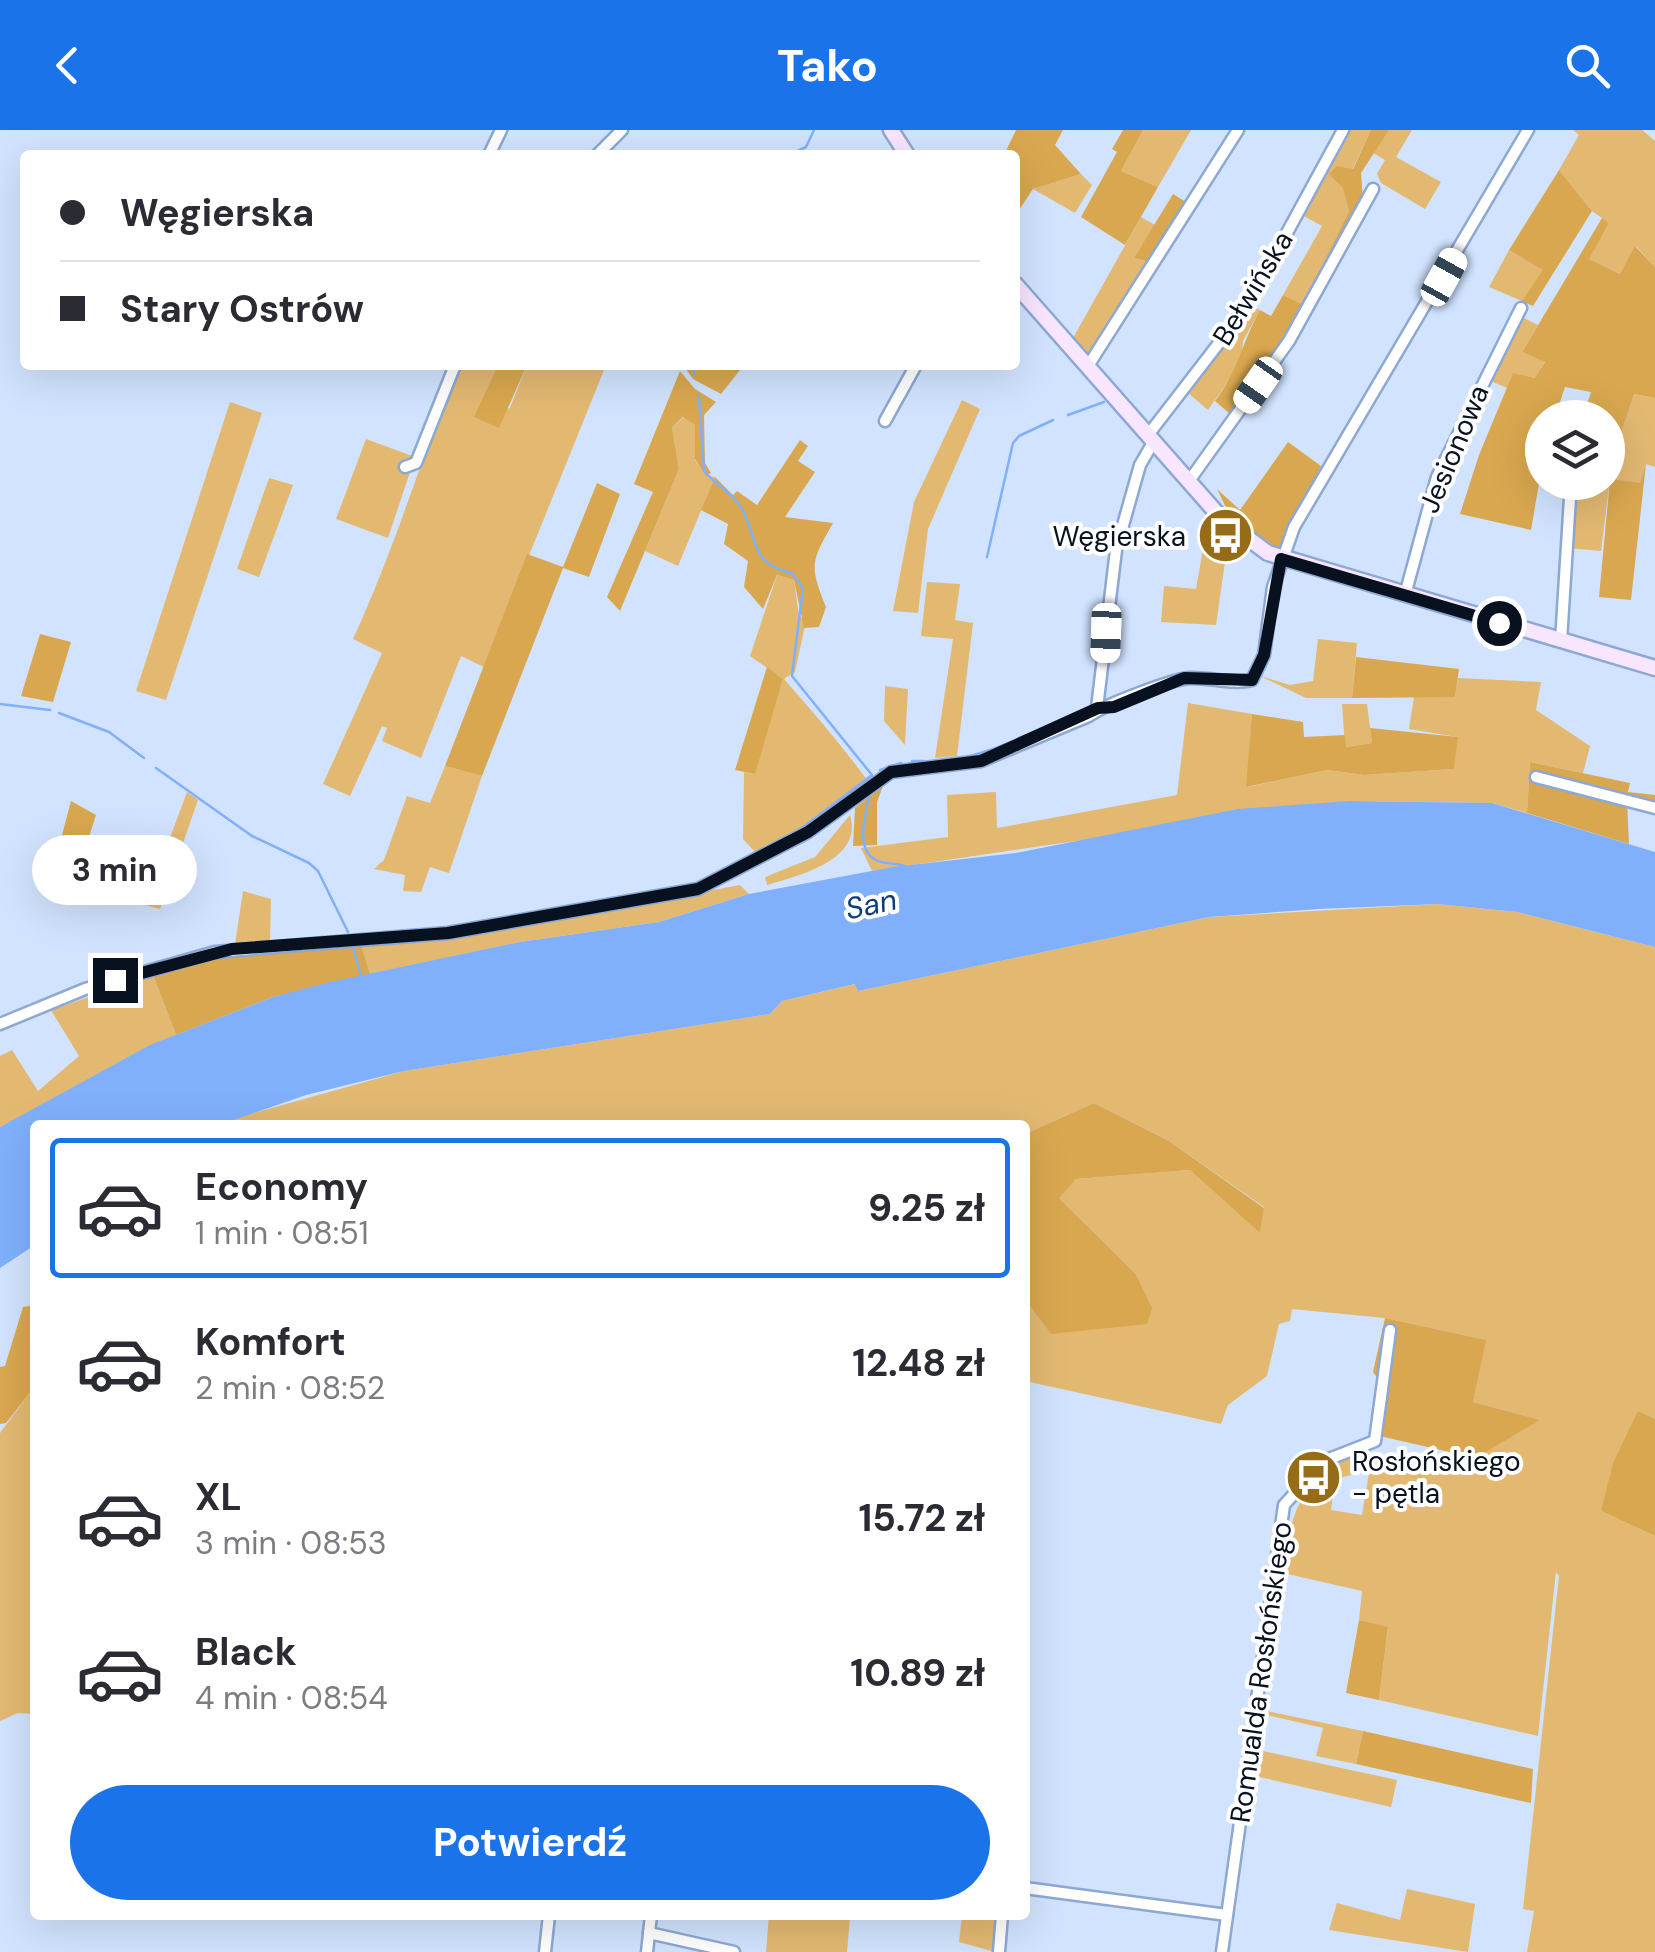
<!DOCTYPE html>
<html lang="pl">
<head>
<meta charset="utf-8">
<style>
  :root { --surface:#fff; --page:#f7f7f7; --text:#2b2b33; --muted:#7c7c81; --line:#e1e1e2; --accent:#1a73e8 }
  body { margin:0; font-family:"DM Sans",sans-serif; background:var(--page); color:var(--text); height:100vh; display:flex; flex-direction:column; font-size:38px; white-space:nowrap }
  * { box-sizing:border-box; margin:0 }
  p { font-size:32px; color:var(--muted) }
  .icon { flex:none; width:55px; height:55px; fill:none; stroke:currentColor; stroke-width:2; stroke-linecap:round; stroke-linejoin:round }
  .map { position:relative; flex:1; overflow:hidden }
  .side { position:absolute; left:30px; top:990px; width:1000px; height:800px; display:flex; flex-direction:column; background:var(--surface); border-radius:10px; box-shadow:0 10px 40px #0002 }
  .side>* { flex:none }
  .top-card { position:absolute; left:20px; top:20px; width:1000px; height:220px; border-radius:10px; box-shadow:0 10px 40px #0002; display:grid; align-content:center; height:220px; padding:0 40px; background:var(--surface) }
  .tools { position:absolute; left:1525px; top:270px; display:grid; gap:20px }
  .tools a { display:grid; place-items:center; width:100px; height:100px; border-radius:50%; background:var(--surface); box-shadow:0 10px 40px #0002; font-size:50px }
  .end { position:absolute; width:45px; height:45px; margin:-22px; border:12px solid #071120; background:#fff; box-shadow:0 0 0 5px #fff }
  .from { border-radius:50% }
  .bubble { position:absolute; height:70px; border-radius:35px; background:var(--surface); box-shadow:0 10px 40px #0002; font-size:32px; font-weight:700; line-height:70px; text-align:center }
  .car { position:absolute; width:30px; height:60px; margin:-30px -15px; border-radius:12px; box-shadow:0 0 8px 2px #0007; background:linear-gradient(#fff 24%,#345 0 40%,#fff 0 76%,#345 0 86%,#fff 0) }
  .top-card b { display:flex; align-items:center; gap:35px; height:95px; font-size:38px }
  .top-card b+b { border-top:2px solid var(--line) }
  .top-card i { width:25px; height:25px; background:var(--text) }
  ul { padding:18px 0 0; list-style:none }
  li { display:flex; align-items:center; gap:30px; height:140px; margin:0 20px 15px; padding:0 20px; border:5px solid transparent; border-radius:10px }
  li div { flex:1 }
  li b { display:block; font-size:38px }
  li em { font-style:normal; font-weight:700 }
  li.current { border-color:var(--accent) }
  li>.icon { width:90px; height:90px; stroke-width:1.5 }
  .primary-button { display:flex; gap:20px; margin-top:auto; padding:20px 40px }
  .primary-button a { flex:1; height:115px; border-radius:60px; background:var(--accent); color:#fff; font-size:40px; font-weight:700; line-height:115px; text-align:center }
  header { display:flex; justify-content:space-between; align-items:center; height:130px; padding:0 40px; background:var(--accent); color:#fff; font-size:45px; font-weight:700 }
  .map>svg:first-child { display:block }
  .green { fill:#e3b972 }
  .forest { fill:#d9a74f }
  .water { fill:#80b0fc }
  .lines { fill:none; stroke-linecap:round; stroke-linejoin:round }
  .stream { stroke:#80b0fc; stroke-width:2.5 }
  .minor-casing { stroke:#8ca8d3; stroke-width:15 }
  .secondary-casing { stroke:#8ca8d3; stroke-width:19 }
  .minor { stroke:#fff; stroke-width:10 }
  .secondary { stroke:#f8e5fe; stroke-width:14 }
  .route { stroke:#071120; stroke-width:12 }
  .labels { text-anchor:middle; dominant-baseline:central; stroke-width:8; stroke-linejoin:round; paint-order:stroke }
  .street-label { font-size:28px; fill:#071120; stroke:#fff }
  .poi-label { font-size:28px; fill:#071120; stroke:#fff; text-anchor:end }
  .water-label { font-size:30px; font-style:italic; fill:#103b7c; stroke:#fff }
</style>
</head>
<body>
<header><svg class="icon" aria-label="back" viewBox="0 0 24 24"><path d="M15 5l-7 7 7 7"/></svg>Tako<svg class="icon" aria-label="search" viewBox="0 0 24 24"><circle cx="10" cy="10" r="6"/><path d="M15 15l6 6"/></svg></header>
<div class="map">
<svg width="1655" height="1822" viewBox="0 0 1655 1822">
  <rect width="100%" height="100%" fill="#d1e3fe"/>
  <g class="green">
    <polygon points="1143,0 1191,0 1158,57 1121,41"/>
    <polygon points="1345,0 1371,0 1352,40 1344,37 1349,81 1303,176 1283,165 1322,96 1300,84"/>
    <polygon points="1389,0 1412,0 1396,27 1441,52 1425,79 1381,53 1377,44 1385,30 1373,23"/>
    <polygon points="1573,0 1642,0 1655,11 1655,137 1636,116 1620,144 1588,129 1609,93 1592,81 1559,40 1579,5"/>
    <polygon points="1081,44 1092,55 1075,83 1033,59"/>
    <polygon points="1141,87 1155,95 1134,128 1153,133 1089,226 1073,208"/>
    <polygon points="1509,120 1544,140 1522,171 1489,157"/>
    <polygon points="1251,176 1260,180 1243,211 1241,233 1208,280 1188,263"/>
    <polygon points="1520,186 1538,195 1522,222 1545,231 1536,248 1513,244 1507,258 1486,249"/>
    <path d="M458,235H498L475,287L510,278L527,235H606L484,537L461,526L421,628L382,611L387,598L382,596L350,666L323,654L382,523L353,509C394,421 422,326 458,235Z"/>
    <polygon points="1634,264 1655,268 1655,337 1646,334 1640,354 1610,349 1601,421 1568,418 1575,353 1608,352 1608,309 1619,310"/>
    <polygon points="962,270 980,279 928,399 918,483 893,481 914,372"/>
    <polygon points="230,272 262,283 166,570 136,561"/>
    <polygon points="684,287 695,295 695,330 706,345 715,347 678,436 645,421 679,339 672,297"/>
    <polygon points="366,309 415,327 388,408 336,389"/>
    <polygon points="269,348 293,355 259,447 237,439"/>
    <polygon points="1207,396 1228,411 1216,495 1161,492 1164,456 1196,459"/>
    <path d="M777,445L794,450L799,486L806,491L795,542L784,549C814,583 842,616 868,651L806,699L758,725L743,709L744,642L754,644L783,549L750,526Z"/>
    <polygon points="927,452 960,454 955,490 973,493 957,626 935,628 953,509 921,506"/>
    <polygon points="1318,509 1357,513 1352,568 1306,568 1260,546 1290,555 1313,551"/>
    <polygon points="1458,548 1541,552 1536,580 1590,616 1583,643 1530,632 1527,683 1492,673 1349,671 872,741 861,718 948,707 947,665 996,662 997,698 1177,665 1188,573 1252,584 1247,657 1327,640 1364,645 1454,639 1457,607 1409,599 1414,567 1455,567"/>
    <polygon points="885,556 908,559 905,615 884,591"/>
    <polygon points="1342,574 1367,574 1372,613 1345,617"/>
    <polygon points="445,636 482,646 449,743 430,737 421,762 403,761 405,745 374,739 384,730 407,666 430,673"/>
    <polygon points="187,662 198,670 160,779 145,775"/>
    <path d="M850,685C864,730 798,746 767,755L765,747L815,727Z"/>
    <polygon points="740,755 749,764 659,792 520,812 370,844 361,814 495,801"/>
    <polygon points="243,761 271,769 270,811 235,814"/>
    <path d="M1438,774L1517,782L1655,817V1289L1639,1282L1601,1381L1655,1406V1822H1527L1534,1781L1523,1779L1559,1446L1556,1442L1538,1606L1379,1570L1388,1498L1359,1490L1362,1461L1283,1443C1290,1387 1298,1350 1353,1326L1359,1330L1356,1343L1335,1350L1331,1380L1362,1385L1372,1325L1451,1343L1539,1290L1473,1272L1485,1210L1385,1188L1292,1179L1290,1191L1279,1194L1267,1246L1228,1275L1221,1294L1025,1251V1170L1051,1204L1135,1143L1058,1067L1076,1049L1190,1040L1260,1102L1264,1077L1169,1011L1094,973L1025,1004V995L970,991L967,995H233L229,990L404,941L770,884L782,871L856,854L858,861L1209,787Z"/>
    <polygon points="153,845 176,905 0,997 0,926 12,920 38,961 79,926 51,880"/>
    <polygon points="35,1256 35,1584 18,1583 0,1591 0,1303"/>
    <polygon points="1262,1580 1363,1601 1356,1634 1316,1626 1323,1598 1267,1585 1263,1614 1259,1613"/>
    <polygon points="1258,1620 1397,1650 1391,1677 1255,1646"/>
    <polygon points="1407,1759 1475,1774 1468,1822 1329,1800 1337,1773 1400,1790"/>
    <polygon points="769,1785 850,1788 847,1822 766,1822"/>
    <polygon points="962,1785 998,1785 995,1822 959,1812"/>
  </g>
  <g class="forest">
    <polygon points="1016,0 1063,0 1055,15 1081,44 1033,59 1015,86 1015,25 1004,25"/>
    <polygon points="1123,0 1143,0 1121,41 1158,57 1125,115 1081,87 1117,22 1112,19"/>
    <path d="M1371,0H1389L1361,43L1363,69L1287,205L1230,284L1215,271C1238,242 1242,212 1260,180L1271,186L1283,165L1303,175L1349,81L1343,58L1329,44L1337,36L1353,39Z"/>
    <polygon points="1559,40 1592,81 1533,176 1522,171 1543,140 1509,120"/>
    <polygon points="1173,64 1189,74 1153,133 1134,128"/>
    <polygon points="1602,88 1609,93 1589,129 1620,144 1635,116 1655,137 1655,268 1634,264 1619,310 1608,309 1608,288 1583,287 1591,262 1565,257 1555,287 1542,288 1542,336 1531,400 1460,384 1479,325 1513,243 1535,248 1545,232 1522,222"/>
    <polygon points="498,235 527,235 499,298 474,287"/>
    <polygon points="683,235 744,235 721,264 693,249"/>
    <polygon points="680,241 695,259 716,272 704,285 705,333 711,343 706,346 695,329 695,295 683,287 672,297 679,339 620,481 607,467 653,362 634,354"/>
    <path d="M800,310L808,316L798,331L815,342L785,387L833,393C811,432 809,435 826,477L819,497L804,498L794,450L777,445L763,479L744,457L748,431L724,414L728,394L701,380L715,347L733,365L737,361L757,375Z"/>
    <polygon points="1288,312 1321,336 1279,419 1230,386 1217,359 1240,380"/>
    <polygon points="1646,334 1631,470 1599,467 1610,349 1640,353"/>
    <polygon points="597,353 620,364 589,447 563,438 482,646 445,636 527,424 563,437"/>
    <polygon points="40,504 71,512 53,572 21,566"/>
    <polygon points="1356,527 1459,539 1455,567 1352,568"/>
    <polygon points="767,537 783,549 755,644 735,640"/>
    <polygon points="1252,584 1303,592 1304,607 1345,605 1346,617 1372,613 1370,598 1458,607 1454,639 1364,645 1327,640 1246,657"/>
    <polygon points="1530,632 1630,653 1628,662 1655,665 1655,675 1627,670 1629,714 1527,683"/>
    <polygon points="883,656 877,672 877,715 853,716 855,678"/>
    <polygon points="71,671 96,685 71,762 48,758"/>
    <polygon points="361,814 370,844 273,867 176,905 153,845 248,821"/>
    <polygon points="1094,973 1169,1011 1264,1078 1260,1103 1190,1040 1076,1049 1059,1068 1135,1143 1152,1178 1147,1194 1051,1204 1025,1170 1025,1004"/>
    <polygon points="35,1175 35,1256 6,1293 0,1294 0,1237 5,1236 23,1177"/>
    <polygon points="1385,1188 1486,1210 1473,1272 1540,1290 1476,1328 1375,1305 1378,1249 1373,1242"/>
    <polygon points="1638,1281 1655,1289 1655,1406 1601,1381 1613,1333"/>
    <polygon points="1359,1490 1388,1497 1379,1570 1346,1563"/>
    <polygon points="1363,1601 1533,1639 1531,1673 1356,1634"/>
  </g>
  <polygon class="water" points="1349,671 1492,673 1655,722 1655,817 1517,782 1438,774 1318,779 1209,787 858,861 855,854 782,871 770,884 404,941 306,965 219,995 35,995 35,1115 0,1138 0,997 150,915 273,867 330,852 520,812 659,792 749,764 893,737 1016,723 1238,679"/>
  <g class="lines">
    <g class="stream">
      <polyline points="789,25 806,17 814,0"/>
      <polyline points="692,235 695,245"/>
      <path d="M699,266L704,341C714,353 729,361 738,373C761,405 745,433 792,443L803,458L792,546L872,645L795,703"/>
      <polyline points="1068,285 1104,272"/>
      <polyline points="987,427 1013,313 1019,306 1053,290"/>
      <polyline points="0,574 50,580"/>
      <polyline points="59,583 109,602 144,628"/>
      <polyline points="1015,611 1024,606"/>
      <polyline points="964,628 1003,616"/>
      <polyline points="939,630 953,630"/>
      <polyline points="912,631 924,631"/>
      <polyline points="156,638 252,706 309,733 318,741 348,802"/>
      <polyline points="880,640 901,633"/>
      <path d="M869,667C866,685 855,717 874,729C883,735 895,732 905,736"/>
      <polyline points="353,817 362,849"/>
    </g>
    <defs>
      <g id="minor">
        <polyline points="489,25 501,0"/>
        <polyline points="597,25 622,0"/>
        <polyline points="1088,236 1238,0"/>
        <polyline points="885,291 916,235"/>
        <polyline points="1148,305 1246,178 1343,0"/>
        <polyline points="405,337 416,333 455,235"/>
        <polyline points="1189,351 1289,211 1373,59"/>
        <polyline points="1405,465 1437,347 1521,178"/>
        <polyline points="1561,511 1571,352"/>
        <polyline points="1097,578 1116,420 1140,335 1154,311"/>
        <polyline points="1536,647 1655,678"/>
        <path d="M0,894L85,859L215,822L448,803L698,759L808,702L891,642L981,631L1089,586C1100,577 1172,549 1189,548C1210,547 1232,555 1252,550L1264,525L1273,457L1294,397L1528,0"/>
        <polyline points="1025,1758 1227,1785"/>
        <polyline points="649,1803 734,1822"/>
        <polyline points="545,1822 549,1785"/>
        <polyline points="647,1822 651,1785"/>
        <polyline points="999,1822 1002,1785"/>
        <polyline points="1222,1822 1284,1375 1324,1331 1375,1311 1390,1200"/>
      </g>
      <g id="secondary">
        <polyline points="891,0 907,25"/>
        <polyline points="1015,154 1222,389 1268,423 1655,538"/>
      </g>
    </defs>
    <use href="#minor" class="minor-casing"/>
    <use href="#secondary" class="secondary-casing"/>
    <use href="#minor" class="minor"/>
    <use href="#secondary" class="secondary"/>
  </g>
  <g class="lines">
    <polyline class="route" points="115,850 232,819 448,803 698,759 808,702 891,642 981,631 1098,578 1114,577 1184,548 1252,550 1264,525 1281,429 1499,493"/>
  </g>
  <defs>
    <symbol id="bus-disc" viewBox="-11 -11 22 22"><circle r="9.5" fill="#966c18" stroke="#fff"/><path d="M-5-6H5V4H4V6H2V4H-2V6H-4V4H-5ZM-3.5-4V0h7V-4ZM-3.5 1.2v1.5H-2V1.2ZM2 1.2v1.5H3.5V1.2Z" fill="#fff"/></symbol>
  </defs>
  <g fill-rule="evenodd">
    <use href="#bus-disc" x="1194" y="374" width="63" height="63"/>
    <use href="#bus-disc" x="1282" y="1316" width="63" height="63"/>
  </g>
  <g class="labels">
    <g class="street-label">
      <text transform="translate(1253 158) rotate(-59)">Bełwińska</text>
      <text transform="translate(1454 319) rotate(-67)">Jesionowa</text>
      <text transform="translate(1261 1542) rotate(-82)">Romualda Rosłońskiego</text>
    </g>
    <g class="poi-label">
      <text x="1186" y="406">Węgierska</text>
      <text x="1352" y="1331" text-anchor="start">Rosłońskiego<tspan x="1352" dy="32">- pętla</tspan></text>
    </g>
    <g class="water-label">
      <text transform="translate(871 774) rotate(-12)">San</text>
    </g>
  </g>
</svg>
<div class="tools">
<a><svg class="icon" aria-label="layers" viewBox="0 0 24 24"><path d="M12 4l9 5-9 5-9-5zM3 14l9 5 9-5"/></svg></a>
</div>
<i class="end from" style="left:1499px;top:493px"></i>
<i class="end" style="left:115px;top:850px"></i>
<div class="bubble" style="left:32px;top:705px;width:165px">3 min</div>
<i class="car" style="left:1444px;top:147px;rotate:29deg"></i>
<i class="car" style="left:1258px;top:255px;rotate:215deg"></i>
<i class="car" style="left:1106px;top:503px;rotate:182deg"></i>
<div class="top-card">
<b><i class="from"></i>Węgierska</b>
<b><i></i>Stary Ostrów</b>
</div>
<section class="side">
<ul>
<li class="current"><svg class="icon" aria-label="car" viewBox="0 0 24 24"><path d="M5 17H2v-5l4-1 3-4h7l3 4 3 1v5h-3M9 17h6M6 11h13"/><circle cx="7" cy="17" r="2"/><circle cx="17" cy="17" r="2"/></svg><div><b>Economy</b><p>1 min · 08:51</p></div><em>9.25 zł</em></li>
<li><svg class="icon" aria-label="car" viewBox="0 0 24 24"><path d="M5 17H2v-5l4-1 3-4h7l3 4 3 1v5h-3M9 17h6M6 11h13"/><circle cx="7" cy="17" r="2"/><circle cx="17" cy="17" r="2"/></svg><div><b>Komfort</b><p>2 min · 08:52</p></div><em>12.48 zł</em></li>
<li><svg class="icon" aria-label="car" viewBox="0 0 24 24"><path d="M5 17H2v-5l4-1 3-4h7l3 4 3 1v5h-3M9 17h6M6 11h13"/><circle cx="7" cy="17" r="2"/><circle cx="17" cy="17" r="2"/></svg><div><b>XL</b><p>3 min · 08:53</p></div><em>15.72 zł</em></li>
<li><svg class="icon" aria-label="car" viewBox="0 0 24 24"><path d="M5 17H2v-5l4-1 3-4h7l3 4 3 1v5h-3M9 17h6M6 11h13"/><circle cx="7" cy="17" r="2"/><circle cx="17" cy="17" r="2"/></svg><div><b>Black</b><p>4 min · 08:54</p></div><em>10.89 zł</em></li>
</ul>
<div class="primary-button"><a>Potwierdź</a></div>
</section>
</div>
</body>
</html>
